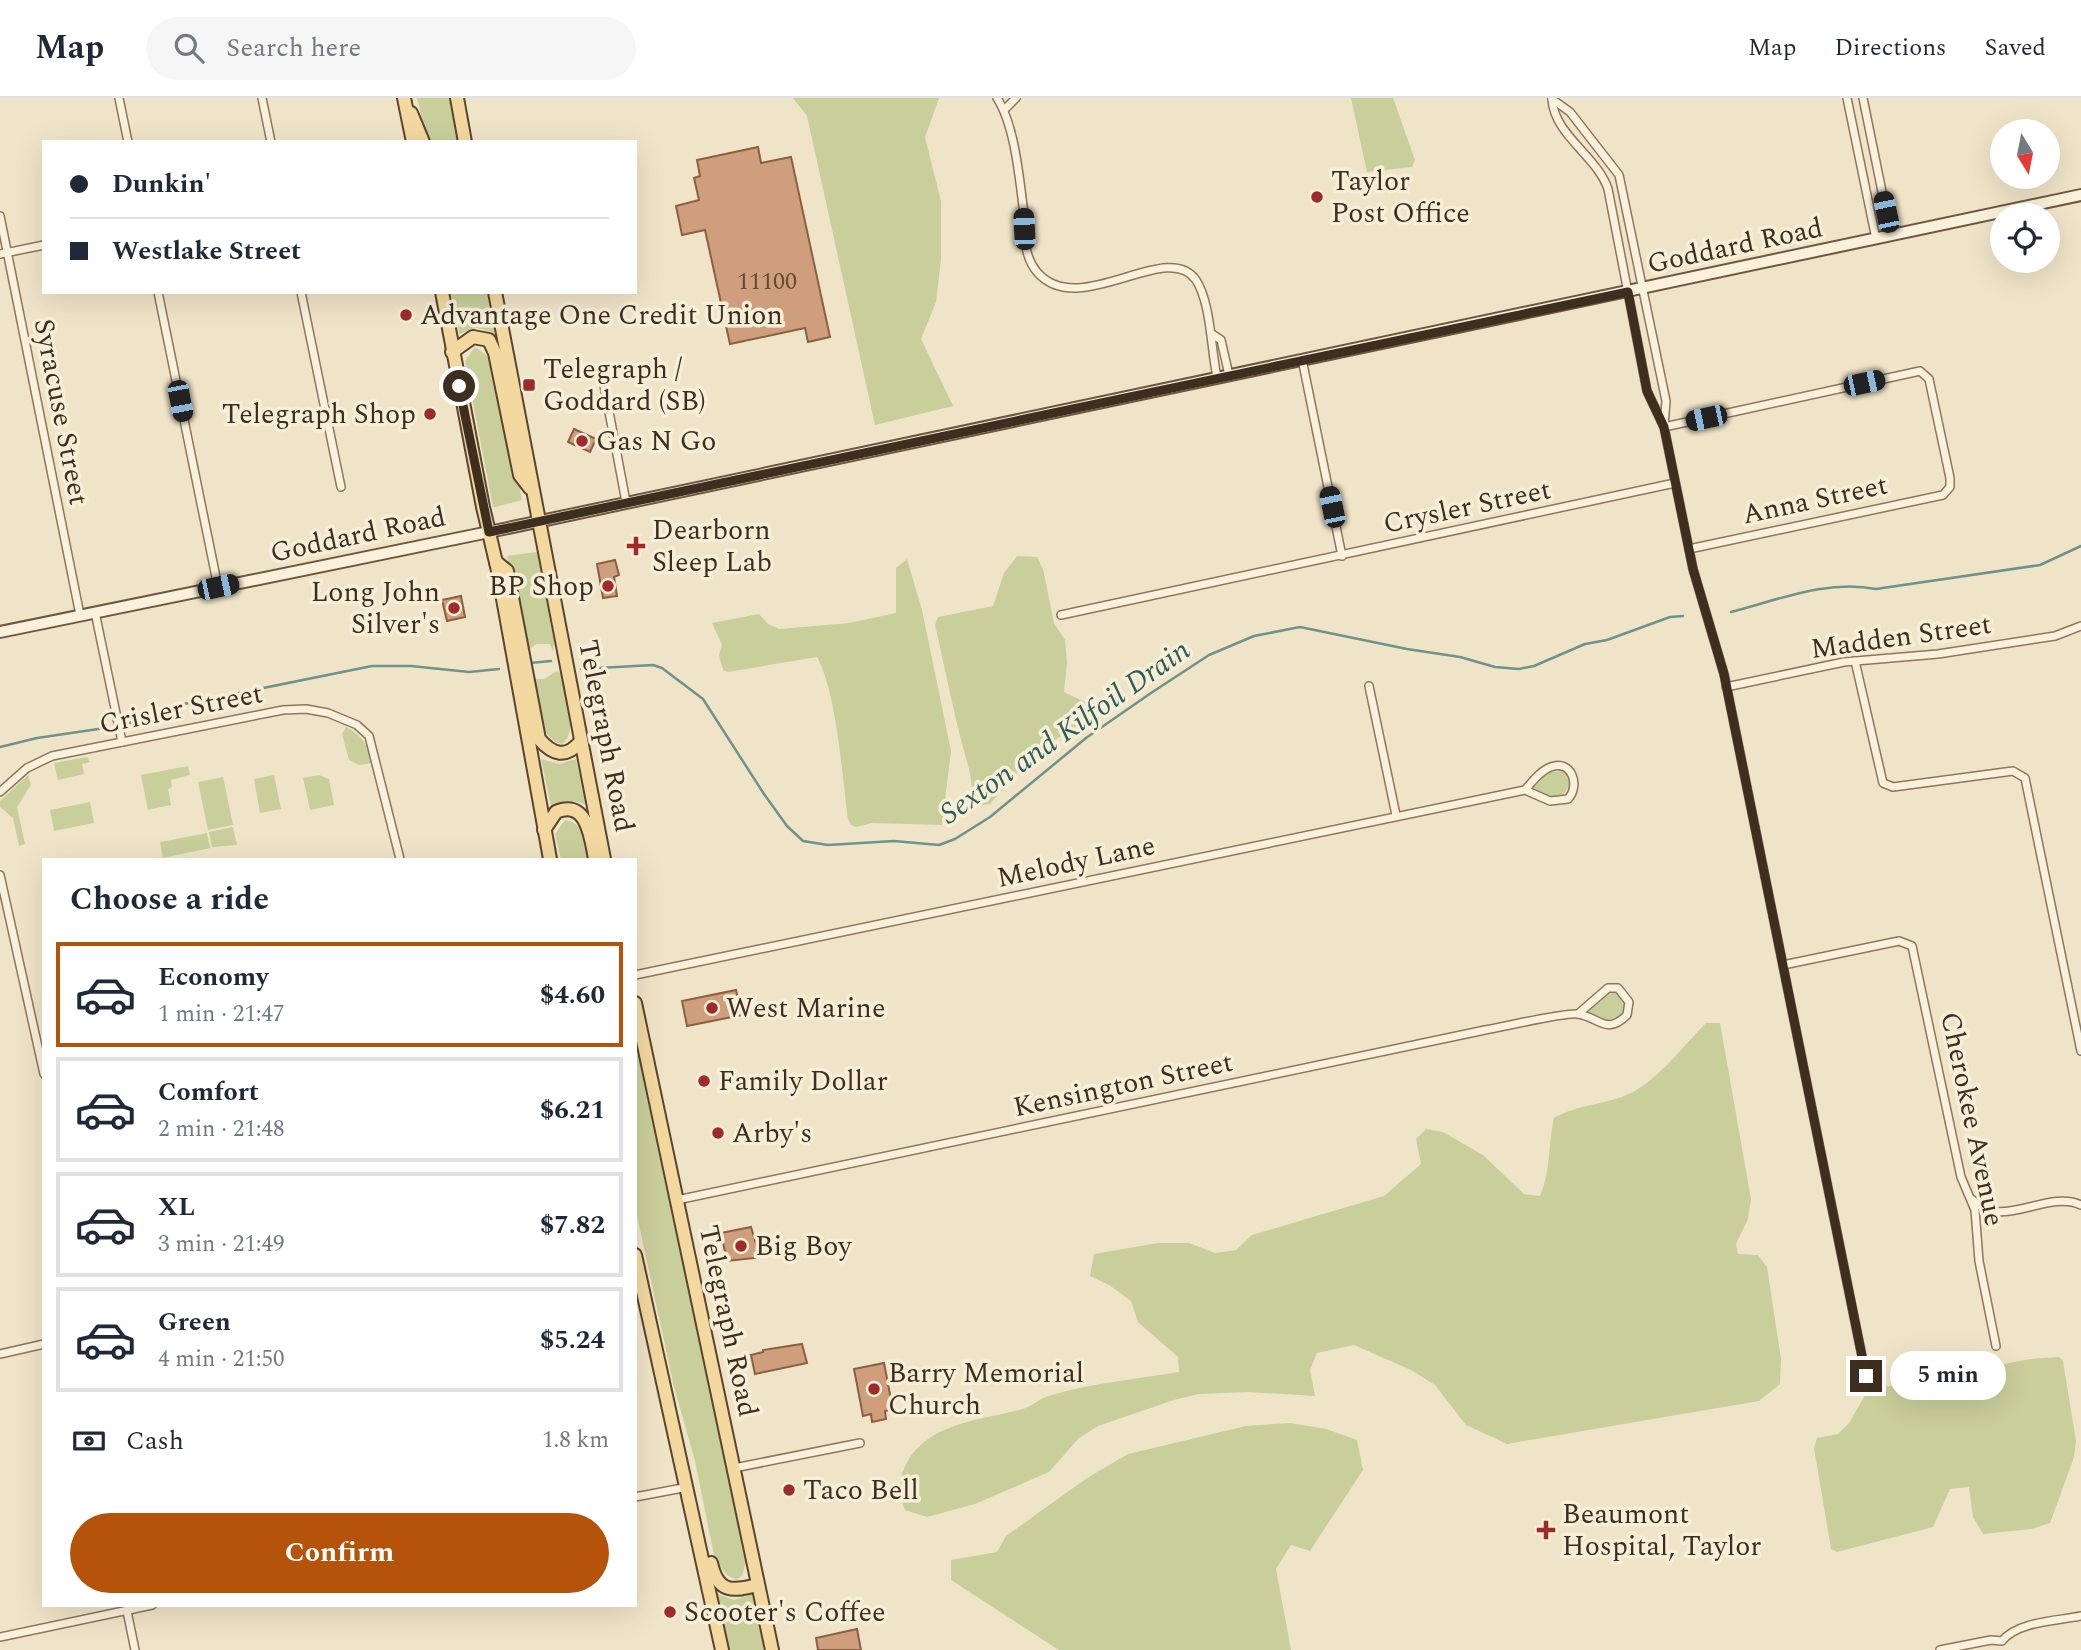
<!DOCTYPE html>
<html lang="en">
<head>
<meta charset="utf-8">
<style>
  :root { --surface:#fff; --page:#f6f6f7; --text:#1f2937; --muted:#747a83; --line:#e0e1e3; --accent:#b45309 }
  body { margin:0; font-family:Spectral,serif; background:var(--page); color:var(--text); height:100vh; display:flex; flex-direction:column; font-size:26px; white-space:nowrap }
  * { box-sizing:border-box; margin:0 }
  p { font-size:23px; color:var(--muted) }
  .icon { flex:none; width:38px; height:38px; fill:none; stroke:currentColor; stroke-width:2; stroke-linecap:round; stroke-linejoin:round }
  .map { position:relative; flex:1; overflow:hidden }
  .side { position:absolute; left:42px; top:760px; width:595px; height:749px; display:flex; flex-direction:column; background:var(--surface); border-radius:0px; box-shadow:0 7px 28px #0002 }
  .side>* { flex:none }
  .top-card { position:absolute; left:42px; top:42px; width:595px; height:154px; border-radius:0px; box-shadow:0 7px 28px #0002; display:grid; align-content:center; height:154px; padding:0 28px; background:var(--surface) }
  .needle { width:46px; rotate:170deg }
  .tools { position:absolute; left:1990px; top:21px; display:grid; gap:14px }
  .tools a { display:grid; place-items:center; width:70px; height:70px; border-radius:50%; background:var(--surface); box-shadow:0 7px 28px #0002; font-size:35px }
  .end { position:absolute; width:32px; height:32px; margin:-16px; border:9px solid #3d2e20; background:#fff; box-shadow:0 0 0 4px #fff }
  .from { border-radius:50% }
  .bubble { position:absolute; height:49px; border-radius:24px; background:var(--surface); box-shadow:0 7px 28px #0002; font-size:23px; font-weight:700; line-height:49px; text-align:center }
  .car { position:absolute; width:21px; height:42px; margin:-21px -10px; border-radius:9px; box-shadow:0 0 5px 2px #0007; background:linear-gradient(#222 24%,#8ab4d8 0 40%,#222 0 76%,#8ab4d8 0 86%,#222 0) }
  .top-card b { display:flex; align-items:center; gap:24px; height:66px; font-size:26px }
  .top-card b+b { border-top:2px solid var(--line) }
  .top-card i { width:18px; height:18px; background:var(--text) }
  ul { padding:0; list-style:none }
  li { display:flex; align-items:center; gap:21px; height:105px; margin:0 14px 10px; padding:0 14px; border:4px solid var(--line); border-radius:0px }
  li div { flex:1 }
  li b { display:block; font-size:26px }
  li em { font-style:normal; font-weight:700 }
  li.on { border-color:var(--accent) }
  li>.icon { width:63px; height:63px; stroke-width:1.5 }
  h2 { padding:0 28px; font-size:32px; line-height:84px }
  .pay { display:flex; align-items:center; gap:18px; height:77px; padding:0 28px; font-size:26px }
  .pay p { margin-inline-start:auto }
  .primary-button { display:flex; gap:14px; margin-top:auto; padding:14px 28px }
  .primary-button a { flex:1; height:80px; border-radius:42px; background:var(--accent); color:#fff; font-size:28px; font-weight:700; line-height:80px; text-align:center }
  header { display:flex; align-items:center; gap:42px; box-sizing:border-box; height:98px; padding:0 35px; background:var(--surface); border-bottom:2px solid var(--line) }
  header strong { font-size:33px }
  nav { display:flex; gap:38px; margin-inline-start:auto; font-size:24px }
  .search { width:490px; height:63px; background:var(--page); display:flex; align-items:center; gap:18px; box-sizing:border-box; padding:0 24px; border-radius:38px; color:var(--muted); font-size:26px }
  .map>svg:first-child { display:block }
  .green { fill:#c9cf9b }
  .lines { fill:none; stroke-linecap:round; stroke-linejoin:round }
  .stream { stroke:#6f938a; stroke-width:2.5 }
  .building { fill:#cf9f7d; stroke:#8d5f41; stroke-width:2 }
  .minor-casing { stroke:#8d765c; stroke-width:10 }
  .secondary-casing { stroke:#6f573f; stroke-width:14 }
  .primary-casing { stroke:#5b4430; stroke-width:16 }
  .minor { stroke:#faf1dc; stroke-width:7 }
  .secondary { stroke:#faf1dc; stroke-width:10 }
  .primary { stroke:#f3d9a0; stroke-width:12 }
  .route { stroke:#3d2e20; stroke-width:9 }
  .poi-dot { fill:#9e2a2b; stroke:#f7eed8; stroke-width:2.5 }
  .labels { text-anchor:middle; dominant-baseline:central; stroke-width:7; stroke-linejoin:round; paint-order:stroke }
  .number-label { font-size:24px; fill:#624a37 }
  .poi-label { font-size:28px; fill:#3d2e20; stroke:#f7eed8; text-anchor:start }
  .street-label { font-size:28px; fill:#3d2e20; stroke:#f7eed8 }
  .water-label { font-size:30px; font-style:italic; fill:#2f5d5a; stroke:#f7eed8 }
</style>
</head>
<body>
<header>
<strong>Map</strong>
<div class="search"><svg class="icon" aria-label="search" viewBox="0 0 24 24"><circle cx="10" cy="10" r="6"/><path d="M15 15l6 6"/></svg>Search here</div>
<nav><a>Map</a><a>Directions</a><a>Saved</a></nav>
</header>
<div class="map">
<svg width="2081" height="1552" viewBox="0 0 2081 1552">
  <rect width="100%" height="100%" fill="#f0e4c8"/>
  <g class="green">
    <polygon points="417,0 449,0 457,44 428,44"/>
    <polygon points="793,0 939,0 925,39 941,103 941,161 936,204 921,241 953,308 875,327 807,18"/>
    <polygon points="1351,0 1393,0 1415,62 1412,69 1367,74"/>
    <polygon points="451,194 487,194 495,235 477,230 459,236"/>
    <polygon points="475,249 489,259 497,273 522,402 495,409 493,409 465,263"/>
    <polygon points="537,454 554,544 553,554 550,546 536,546 526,554 507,458"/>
    <path d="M1017,458L1037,459L1043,471L1054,525L1065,542L1067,565L1064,594L1089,606L1090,620L1055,642L1023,668L990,706L978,708C971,695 972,684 969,671C955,623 946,575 935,527L938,519L993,508L1004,475Z"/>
    <path d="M907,461L922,512L951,653L942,727L872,725L856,729L851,727L848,721C842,678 837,596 817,559L728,574L723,572L719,557L722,547L712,525L759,516L768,526L779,531L849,525L896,515V470Z"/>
    <path d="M557,573L560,575C564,595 580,634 562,646C536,641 537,598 532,577L536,581H544Z"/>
    <path d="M346,629C362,637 368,647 372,665L359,667L349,662L342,636Z"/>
    <polygon points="87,659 90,664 82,666 84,676 58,682 54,665"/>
    <path d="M541,661L560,666L576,661L586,707C572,701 564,703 551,708Z"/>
    <polygon points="188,668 190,677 171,682 172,689 168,691 171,707 148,712 141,677"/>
    <polygon points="1563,673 1568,677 1570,686 1563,697 1551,699 1532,691 1550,674"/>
    <polygon points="28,677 31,687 17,709 25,746 19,748 13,720 0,709 0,703"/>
    <polygon points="274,677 281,711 260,715 254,681"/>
    <polygon points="319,677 329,681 334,707 310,712 303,680"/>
    <polygon points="223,679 233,727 208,732 198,684"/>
    <polygon points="90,704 94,725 54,733 50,712"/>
    <path d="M565,722C584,724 587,745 592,761H561L555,736Z"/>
    <polygon points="233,729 237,747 212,749 209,734"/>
    <polygon points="207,735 210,750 163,760 160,744"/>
    <polygon points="1609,894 1620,896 1626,908 1624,916 1614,923 1606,923 1588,914"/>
    <path d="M1706,925H1720L1751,1101L1748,1121L1736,1146L1738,1156L1758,1157L1767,1169L1781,1261L1780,1286L1759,1303L1507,1346L1466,1327L1435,1287L1411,1272L1354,1247L1317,1255L1310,1272L1315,1298L1248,1294L1199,1296L1174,1302L1098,1328L1079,1340L1049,1374L975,1406L927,1419L905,1412C899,1399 898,1384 904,1371C924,1324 980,1323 1023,1311C1033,1308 1041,1299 1052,1297C1093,1285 1137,1281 1179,1274L1178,1259L1138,1224L1131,1203L1109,1187L1090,1178L1094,1156L1158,1145H1189L1215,1155L1236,1152L1252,1137L1384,1098L1421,1066L1416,1041L1426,1031L1443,1034L1483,1057L1524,1096L1540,1098C1551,1073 1548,1046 1554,1020C1578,1006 1606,1007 1631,995C1660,980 1683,948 1706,925Z"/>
    <polygon points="635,944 746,1464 742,1478 736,1482 727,1477 715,1462 695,1363 674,1289 635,1108"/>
    <polygon points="2059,1259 2063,1263 2076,1343 2074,1359 2050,1425 2031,1431 1983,1436 1973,1419 1969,1389 1950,1391 1933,1429 1837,1454 1831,1451 1814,1350 1817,1340 1838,1336 1849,1325 1868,1292 2030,1261"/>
    <polygon points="1290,1325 1326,1331 1357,1342 1363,1372 1310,1453 1291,1447 1276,1471 1291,1552 1059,1552 951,1482 951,1462 997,1454 1006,1438 1087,1380 1128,1356 1246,1328"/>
    <polygon points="717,1496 734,1502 752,1496 764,1552 728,1552"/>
  </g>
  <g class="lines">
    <g class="stream">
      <path d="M1731,514C1778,502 1827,481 1876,491L2040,467L2081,448"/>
      <polyline points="530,565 551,563"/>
      <polyline points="581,571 653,567 662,570 703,601 764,696 787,728 803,743 828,747 894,743 939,747 955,741 990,719 1086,640 1151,595 1209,557 1254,538 1300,529 1407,551 1460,559 1495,569 1519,571 1534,568 1585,546 1607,542 1670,519 1683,518"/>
      <polyline points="130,625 157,613 184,606 372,568 411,568 469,574 499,571"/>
      <polyline points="0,649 37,640 105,630"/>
    </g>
  </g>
  <g class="building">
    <polygon points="758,49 761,65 791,59 830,239 808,244 805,230 730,246 705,132 682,137 676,108 699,102 694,80 700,78 697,62"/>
    <polygon points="574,331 596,341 590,354 568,344"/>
    <polygon points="615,462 619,477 614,479 617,498 603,500 597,466"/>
    <polygon points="461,498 465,519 447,523 442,502"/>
    <polygon points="736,892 742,917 687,928 682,903"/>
    <polygon points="751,1129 759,1156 754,1157 755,1160 727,1163 721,1135"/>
    <polygon points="802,1246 807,1265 755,1276 751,1257 763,1254 763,1252"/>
    <polygon points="884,1265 893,1312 885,1313 886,1321 872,1324 871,1316 863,1318 854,1271"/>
    <polygon points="857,1531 861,1552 818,1552 816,1540"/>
  </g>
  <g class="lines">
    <defs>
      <g id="minor">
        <polyline points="119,0 128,44"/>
        <polyline points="262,0 271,44"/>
        <path d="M997,0C1014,26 1019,76 1023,108C1026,130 1021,155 1037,174C1079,223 1167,140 1196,182C1211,205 1211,252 1217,279"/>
        <polyline points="1847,0 1876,141"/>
        <polyline points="1863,0 1891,138"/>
        <path d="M1552,1C1554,37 1597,58 1608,91L1647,293L1664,329L1693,471L1724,576L1866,1278"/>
        <polyline points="1552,1 1570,14 1619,77 1666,303 1664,328"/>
        <polyline points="1004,12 1016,0"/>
        <polyline points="0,118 80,517"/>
        <polyline points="0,156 44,147"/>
        <polyline points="158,194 218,489"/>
        <polyline points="301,194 341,389"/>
        <polyline points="1212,236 1221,242 1229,277"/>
        <polyline points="1302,261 1342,458"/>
        <polyline points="604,287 626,404"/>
        <polyline points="1664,329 1920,273 1929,281 1950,380 1950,389 1943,397 1689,451"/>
        <polyline points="95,514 122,644"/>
        <polyline points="1061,517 1675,385"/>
        <polyline points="1855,563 1883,685 1893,689 2013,673 2025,680 2081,953"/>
        <polyline points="1369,588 1396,717"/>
        <polyline points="1726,589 1844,564 1938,556 2055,538 2081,528"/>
        <polyline points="0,694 27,670 52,658 283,612 306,611 328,615 357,627 369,638 400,761"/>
        <polyline points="0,777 44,976"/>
        <polyline points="1783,867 1899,843 1912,848 1961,1079 1975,1112 1979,1163 1996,1248"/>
        <path d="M635,877L1525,692C1532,684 1541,672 1551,669C1571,661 1581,687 1568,701L1550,703L1525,692"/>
        <path d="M677,1102L1485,932C1503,929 1565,914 1578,916C1599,919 1606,938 1627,917L1629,904L1618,890H1608L1578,916"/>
        <path d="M1973,1102C2001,1133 2047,1091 2081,1107"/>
        <polyline points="0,1256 44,1246"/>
        <polyline points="734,1370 860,1345"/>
        <polyline points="635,1399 688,1389"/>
        <polyline points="127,1513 135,1552"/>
        <polyline points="0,1539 152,1507"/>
        <path d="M1940,1552L1991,1542L2002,1543C2018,1523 2058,1523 2081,1518"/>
      </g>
      <polyline id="secondary" points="0,534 489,434 2081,97"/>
      <g id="primary">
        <polyline points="404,0 413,44"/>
        <polyline points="457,0 465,44"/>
        <polyline points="411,15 423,44"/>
        <polyline points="442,194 483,409 498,473 550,761"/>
        <polyline points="495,194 604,761"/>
        <polyline points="452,254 473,239 489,242 495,255 520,377 530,390"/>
        <path d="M496,464L507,473L539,641C553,657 566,661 581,643"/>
        <path d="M544,732L556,714C587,701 591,739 595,761"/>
        <polyline points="635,905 772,1552"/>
        <polyline points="635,1157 722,1552"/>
        <path d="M711,1465C718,1496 733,1493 758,1487"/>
      </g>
    </defs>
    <use href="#minor" class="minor-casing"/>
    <use href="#secondary" class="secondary-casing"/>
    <use href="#primary" class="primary-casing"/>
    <use href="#minor" class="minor"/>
    <use href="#secondary" class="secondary"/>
    <use href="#primary" class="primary"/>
  </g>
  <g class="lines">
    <polyline class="route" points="459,288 489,434 1628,194 1647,293 1664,329 1693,471 1724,576 1866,1278"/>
  </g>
  <g class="poi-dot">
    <circle cx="1317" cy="99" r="7"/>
    <circle cx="406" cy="217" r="7"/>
    <rect x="522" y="280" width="14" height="14" rx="3.5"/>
    <circle cx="430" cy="316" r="7"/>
    <circle cx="582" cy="343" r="7"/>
    <path d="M632.5 437.5h7v7h7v7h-7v7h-7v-7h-7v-7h7z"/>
    <circle cx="608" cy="488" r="7"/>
    <circle cx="454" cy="510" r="7"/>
    <circle cx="712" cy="910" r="7"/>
    <circle cx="704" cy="983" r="7"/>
    <circle cx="718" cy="1035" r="7"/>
    <circle cx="741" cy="1148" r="7"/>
    <circle cx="874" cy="1291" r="7"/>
    <circle cx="789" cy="1392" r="7"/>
    <path d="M1542.5 1421.5h7v7h7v7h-7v7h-7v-7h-7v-7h7z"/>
    <circle cx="670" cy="1514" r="7"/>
  </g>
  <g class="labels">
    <g class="number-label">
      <text x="767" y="184">11100</text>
    </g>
    <g class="poi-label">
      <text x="1331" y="83">Taylor<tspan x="1331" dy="32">Post Office</tspan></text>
      <text x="420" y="217">Advantage One Credit Union</text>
      <text x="543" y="271">Telegraph /<tspan x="543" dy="32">Goddard (SB)</tspan></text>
      <text x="416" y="316" text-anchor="end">Telegraph Shop</text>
      <text x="596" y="343">Gas N Go</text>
      <text x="652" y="432">Dearborn<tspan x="652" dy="32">Sleep Lab</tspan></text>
      <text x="594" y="488" text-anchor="end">BP Shop</text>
      <text x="440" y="494" text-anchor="end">Long John<tspan x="440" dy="32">Silver's</tspan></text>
      <text x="726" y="910">West Marine</text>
      <text x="718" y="983">Family Dollar</text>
      <text x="732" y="1035">Arby's</text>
      <text x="755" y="1148">Big Boy</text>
      <text x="888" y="1275">Barry Memorial<tspan x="888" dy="32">Church</tspan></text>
      <text x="803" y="1392">Taco Bell</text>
      <text x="1562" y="1416">Beaumont<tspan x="1562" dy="32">Hospital, Taylor</tspan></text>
      <text x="684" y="1514">Scooter's Coffee</text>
    </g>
    <g class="street-label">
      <text transform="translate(1735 148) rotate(-12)">Goddard Road</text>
      <text transform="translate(61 314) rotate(79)">Syracuse Street</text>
      <text transform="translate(1815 402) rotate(-12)">Anna Street</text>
      <text transform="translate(1467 409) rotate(-12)">Crysler Street</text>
      <text transform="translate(358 437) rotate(-12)">Goddard Road</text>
      <text transform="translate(1901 539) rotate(-8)">Madden Street</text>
      <text transform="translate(181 611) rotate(-11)">Crisler Street</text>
      <text transform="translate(606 638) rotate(79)">Telegraph Road</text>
      <text transform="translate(1076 764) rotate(-12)">Melody Lane</text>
      <text transform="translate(1123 987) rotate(-12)">Kensington Street</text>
      <text transform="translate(1972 1021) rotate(78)">Cherokee Avenue</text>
      <text transform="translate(728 1223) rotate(78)">Telegraph Road</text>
    </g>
    <g class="water-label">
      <text transform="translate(1065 634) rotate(-35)">Sexton and Kilfoil Drain</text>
    </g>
  </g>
</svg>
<div class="tools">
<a><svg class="needle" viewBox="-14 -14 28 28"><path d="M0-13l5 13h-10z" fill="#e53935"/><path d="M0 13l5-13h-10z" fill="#747a83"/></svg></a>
<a><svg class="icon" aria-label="locate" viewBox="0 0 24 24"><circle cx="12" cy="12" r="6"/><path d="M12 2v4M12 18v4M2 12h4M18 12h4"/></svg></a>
</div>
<i class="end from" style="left:459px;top:288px"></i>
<i class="end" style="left:1866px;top:1278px"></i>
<div class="bubble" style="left:1890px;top:1253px;width:116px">5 min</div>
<i class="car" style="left:1886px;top:114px;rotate:348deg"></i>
<i class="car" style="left:1024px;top:131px;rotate:357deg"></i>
<i class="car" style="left:1864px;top:285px;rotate:78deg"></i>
<i class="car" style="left:180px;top:303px;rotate:169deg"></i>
<i class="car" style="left:1706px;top:320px;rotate:258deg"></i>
<i class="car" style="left:1332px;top:409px;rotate:348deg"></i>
<i class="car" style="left:218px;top:489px;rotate:78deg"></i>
<div class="top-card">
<b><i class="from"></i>Dunkin'</b>
<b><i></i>Westlake Street</b>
</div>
<section class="side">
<h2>Choose a ride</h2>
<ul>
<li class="on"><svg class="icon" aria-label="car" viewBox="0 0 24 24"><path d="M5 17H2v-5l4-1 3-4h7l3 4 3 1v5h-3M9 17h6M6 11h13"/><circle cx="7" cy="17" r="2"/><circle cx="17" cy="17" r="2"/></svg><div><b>Economy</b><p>1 min · 21:47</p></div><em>$4.60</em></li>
<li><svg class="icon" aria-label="car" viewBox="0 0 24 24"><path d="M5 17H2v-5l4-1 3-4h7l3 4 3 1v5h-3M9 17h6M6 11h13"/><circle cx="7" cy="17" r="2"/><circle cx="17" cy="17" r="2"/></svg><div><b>Comfort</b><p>2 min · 21:48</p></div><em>$6.21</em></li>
<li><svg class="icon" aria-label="car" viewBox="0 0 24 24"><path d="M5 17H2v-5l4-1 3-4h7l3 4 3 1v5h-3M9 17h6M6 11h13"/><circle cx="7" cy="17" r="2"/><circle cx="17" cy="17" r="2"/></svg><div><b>XL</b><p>3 min · 21:49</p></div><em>$7.82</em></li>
<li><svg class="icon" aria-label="car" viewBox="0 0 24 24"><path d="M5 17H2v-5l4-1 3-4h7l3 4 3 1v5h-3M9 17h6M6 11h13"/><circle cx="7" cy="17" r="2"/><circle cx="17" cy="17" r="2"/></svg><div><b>Green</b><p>4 min · 21:50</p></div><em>$5.24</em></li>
</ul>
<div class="pay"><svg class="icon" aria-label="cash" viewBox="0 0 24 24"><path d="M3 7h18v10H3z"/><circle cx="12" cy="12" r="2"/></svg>Cash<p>1.8 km</p></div>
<div class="primary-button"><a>Confirm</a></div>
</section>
</div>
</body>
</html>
